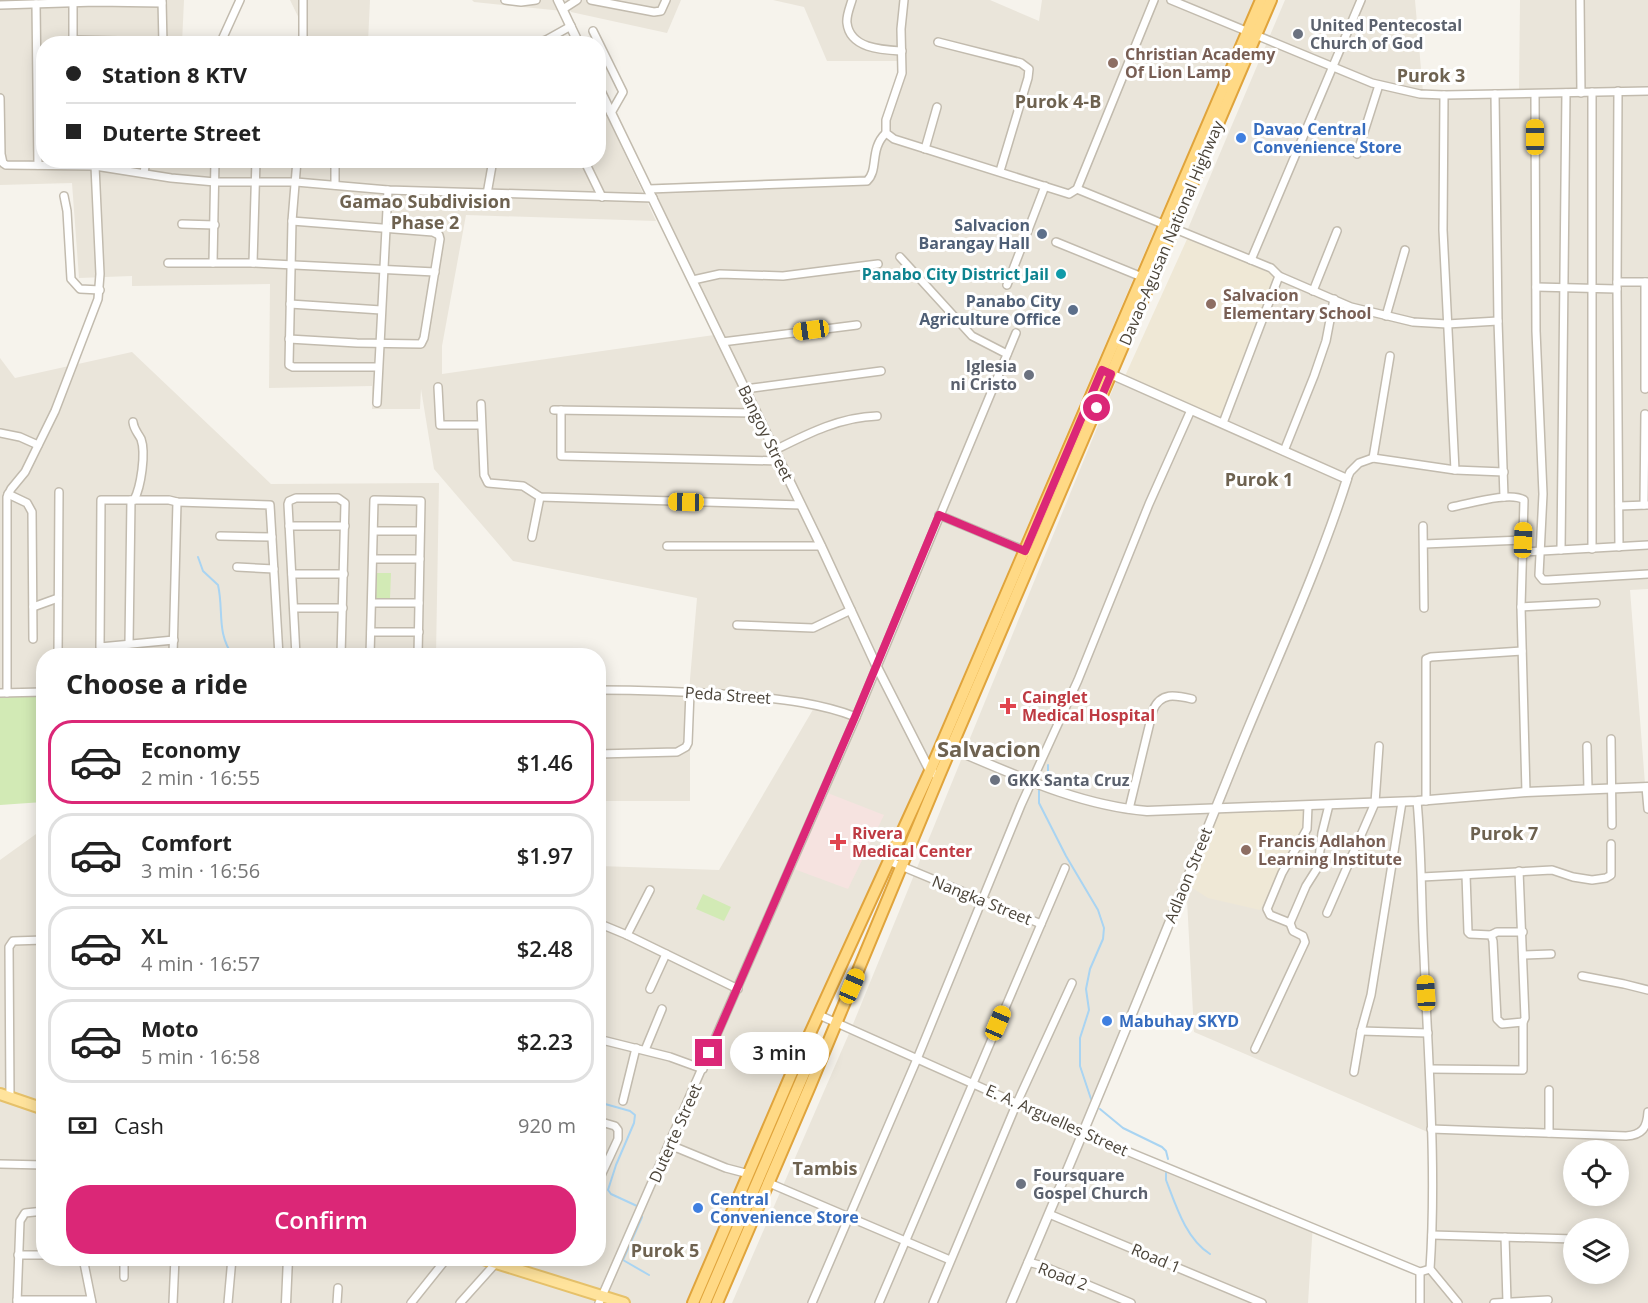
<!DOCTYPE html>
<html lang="en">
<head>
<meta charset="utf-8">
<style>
  :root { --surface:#fff; --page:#f2f2f2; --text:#222; --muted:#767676; --line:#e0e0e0; --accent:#db2777 }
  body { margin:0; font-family:"Open Sans",sans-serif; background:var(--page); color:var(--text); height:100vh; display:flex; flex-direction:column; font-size:22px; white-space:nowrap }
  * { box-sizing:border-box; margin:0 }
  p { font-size:20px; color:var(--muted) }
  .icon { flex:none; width:33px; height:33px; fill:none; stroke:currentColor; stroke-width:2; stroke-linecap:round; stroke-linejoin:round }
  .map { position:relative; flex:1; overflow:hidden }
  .sheet { position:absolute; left:36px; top:648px; width:570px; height:618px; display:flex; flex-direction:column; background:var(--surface); border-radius:24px; box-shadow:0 3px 15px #0003 }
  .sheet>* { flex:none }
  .guide { position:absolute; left:36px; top:36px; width:570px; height:132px; border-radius:24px; box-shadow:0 3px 15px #0003; display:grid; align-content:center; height:132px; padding:0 30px; background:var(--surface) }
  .controls { position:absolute; left:1563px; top:1140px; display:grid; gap:12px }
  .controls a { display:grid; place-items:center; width:66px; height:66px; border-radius:50%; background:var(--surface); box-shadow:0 3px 15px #0003; font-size:30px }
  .end { position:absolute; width:27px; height:27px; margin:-14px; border:8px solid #db2777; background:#fff; box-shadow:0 0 0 3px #fff }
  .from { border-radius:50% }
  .bubble { position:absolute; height:42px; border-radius:21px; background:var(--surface); box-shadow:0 3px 15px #0003; font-size:20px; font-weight:600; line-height:42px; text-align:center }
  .car { position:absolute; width:18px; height:36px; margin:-18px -9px; border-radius:8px; box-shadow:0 0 4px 2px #0007; background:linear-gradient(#f5c518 24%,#345 0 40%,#f5c518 0 76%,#345 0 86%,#f5c518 0) }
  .guide b { display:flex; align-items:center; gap:21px; height:57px; font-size:22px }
  .guide b+b { border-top:2px solid var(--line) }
  .guide i { width:15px; height:15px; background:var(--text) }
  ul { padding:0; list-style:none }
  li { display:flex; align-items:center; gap:18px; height:84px; margin:0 12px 9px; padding:0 18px; border:3px solid var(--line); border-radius:24px }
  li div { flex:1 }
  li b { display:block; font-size:22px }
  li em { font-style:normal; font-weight:600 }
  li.active { border-color:var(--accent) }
  li>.icon { width:54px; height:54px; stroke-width:1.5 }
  h2 { padding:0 30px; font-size:27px; line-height:72px }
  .pay { display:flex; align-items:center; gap:15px; height:66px; padding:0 30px; font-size:22px }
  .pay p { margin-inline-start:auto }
  .button { display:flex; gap:12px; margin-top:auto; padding:12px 30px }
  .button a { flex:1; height:69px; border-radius:24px; background:var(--accent); color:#fff; font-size:24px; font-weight:600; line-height:69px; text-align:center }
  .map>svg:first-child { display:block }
  .residential { fill:#eae5da; fill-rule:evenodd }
  .education { fill:#efe8d6 }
  .medical { fill:#f6e3e0 }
  .green { fill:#d2eab5 }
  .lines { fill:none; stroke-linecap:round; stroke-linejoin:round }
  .stream { stroke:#a9d4f2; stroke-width:2 }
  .minor-casing { stroke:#c2bbae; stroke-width:10 }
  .tertiary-casing { stroke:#c2bbae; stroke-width:11 }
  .primary-casing { stroke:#e6c16a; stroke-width:14 }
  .trunk-casing { stroke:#e0a43c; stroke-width:14 }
  .minor { stroke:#fff; stroke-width:7 }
  .tertiary { stroke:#fff; stroke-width:8 }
  .primary { stroke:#ffe39c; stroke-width:10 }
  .trunk { stroke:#ffd985; stroke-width:10 }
  .route { stroke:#db2777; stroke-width:8 }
  .worship-dot { fill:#6b7280; stroke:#fff; stroke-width:2 }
  .education-dot { fill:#8d6e63; stroke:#fff; stroke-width:2 }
  .shop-dot { fill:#3f7fe0; stroke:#fff; stroke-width:2 }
  .service-dot { fill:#5c6f8a; stroke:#fff; stroke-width:2 }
  .culture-dot { fill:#0f9aa8; stroke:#fff; stroke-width:2 }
  .health-dot { fill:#e0444e; stroke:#fff; stroke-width:2 }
  .labels { text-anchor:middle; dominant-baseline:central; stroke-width:6; stroke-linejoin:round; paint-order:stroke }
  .worship-label { font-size:16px; font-weight:bold; fill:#5b616d; stroke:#fff; text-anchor:start }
  .education-label { font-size:16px; font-weight:bold; fill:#785e54; stroke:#fff; text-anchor:start }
  .shop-label { font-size:16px; font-weight:bold; fill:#366cbe; stroke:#fff; text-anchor:start }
  .service-label { font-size:16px; font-weight:bold; fill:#4e5e75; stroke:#fff; text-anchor:end }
  .street-label { font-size:16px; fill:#4b4439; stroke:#fff }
  .culture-label { font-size:16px; font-weight:bold; fill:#0d838f; stroke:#fff; text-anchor:end }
  .health-label { font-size:16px; font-weight:bold; fill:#be3a42; stroke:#fff; text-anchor:start }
  .neighbourhood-label { font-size:18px; font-weight:bold; fill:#6e6250; stroke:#fff }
  .district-label { font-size:22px; font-weight:bold; fill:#6e6250; stroke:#fff }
</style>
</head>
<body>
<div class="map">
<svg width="1648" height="1303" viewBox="0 0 1648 1303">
  <rect width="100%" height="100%" fill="#f6f3ec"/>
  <g class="residential">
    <polygon points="0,0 184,0 182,43 44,44 44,160 598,160 599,99 656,221 466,215 442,346 442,374 721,334 649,184 870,175 887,134 902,61 827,61 804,7 773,0 990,0 1039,21 1042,0 1256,0 1159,219 926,763 686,1303 0,1303 0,860 43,829 44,1258 598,1258 599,866 719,870 818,701 690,691 690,801 599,801 599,687 662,687 689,691 697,598 513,561 434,469 421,389 420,409 372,409 372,386 269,388 270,284 132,286 132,276 79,278 72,183 0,185"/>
    <polygon points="290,0 370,0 368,42 311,43"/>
    <polygon points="472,0 558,0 563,11 474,2"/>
    <polygon points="565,0 681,0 667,33 571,12"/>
    <path d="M1285,0H1415L1423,92L1648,93V589L1630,590L1645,784L1648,785V1303H1418L1417,1270L1431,1262L1430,1133L1194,1032L1186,881L1080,1131L1313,1223L1308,1303H732L851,1029L1117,379L1189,410L1274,275L1247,258L1187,231ZM1574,1150H1618V1196H1574ZM1574,1228H1618V1274H1574Z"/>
    <polygon points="1520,0 1648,0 1648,90 1519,90"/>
    <polygon points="132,352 271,484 439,483 436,655 44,656 43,690 0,691 0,358 15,378"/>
  </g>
  <g class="education">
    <polygon points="1188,237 1274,275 1223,414 1212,416 1125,376"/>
    <polygon points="1307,807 1307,823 1297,837 1260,910 1208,898 1191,887 1189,881 1216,817 1221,811"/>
  </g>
  <polygon class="medical" points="825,792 884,815 848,889 794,869"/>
  <g class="green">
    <polygon points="377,573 391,573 390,599 376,598"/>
    <polygon points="43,694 43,802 0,805 0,695"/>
    <polygon points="703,894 731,907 724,921 696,909"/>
  </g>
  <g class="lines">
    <g class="stream">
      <path d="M198,557L203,571L218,585C224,611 216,632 233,656"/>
      <polyline points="1044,782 1048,776 1048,765"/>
      <polyline points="1039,789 1039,803 1066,856 1098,910 1104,928 1103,939 1090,969 1086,989 1089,1010 1080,1038 1080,1066 1091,1099"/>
      <polyline points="598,1102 630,1111 635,1115 634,1123 616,1165 608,1190 611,1194 637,1206"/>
      <polyline points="1100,1109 1123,1128 1162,1147 1166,1151 1168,1159"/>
      <path d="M1166,1173V1180C1176,1206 1186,1239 1210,1254"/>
      <polyline points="642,1217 623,1260 649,1275"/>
    </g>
    <defs>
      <g id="minor">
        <polyline points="162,0 163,44"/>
        <polyline points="505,0 521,2 536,0"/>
        <polyline points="591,0 654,12 661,11 666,0"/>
        <path d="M852,0C850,7 846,16 847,23C850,49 883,50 902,51"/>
        <polyline points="904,0 901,29 902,73 886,120 886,133 894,139 1069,194 1077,189 1154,0"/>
        <polyline points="1171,0 1372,83 1420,94 1444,95 1648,91"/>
        <polyline points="1580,0 1581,93"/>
        <polyline points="73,3 73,43"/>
        <polyline points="36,4 38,165"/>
        <polyline points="0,5 96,2 162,3"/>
        <polyline points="563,9 577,0"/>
        <polyline points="593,31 623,92 611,113"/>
        <polyline points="73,40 163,42"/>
        <polyline points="938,42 1021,63 1029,69 1028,78 1000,171"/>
        <polyline points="220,44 240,0"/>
        <polyline points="303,44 303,0"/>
        <polyline points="534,44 546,40 571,26"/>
        <polyline points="1618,91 1617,289 1619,547"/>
        <polyline points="1592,92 1592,549"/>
        <polyline points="1495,94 1498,321 1504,497"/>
        <polyline points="1535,94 1536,331 1543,494 1539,575 1543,580 1548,580 1648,574"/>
        <polyline points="1444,95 1443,230 1455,470"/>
        <polyline points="0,98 1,154 3,163 6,165 95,166 171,178 215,182 296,182 388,190 653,198"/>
        <polyline points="925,149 937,107"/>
        <polyline points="1357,154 1379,85"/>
        <polyline points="297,160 292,221 289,365 293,367 378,367"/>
        <polyline points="584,160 602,197"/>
        <polyline points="144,173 146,160"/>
        <polyline points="335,185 335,160"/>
        <path d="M649,189L867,181C879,170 869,149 886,133"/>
        <polyline points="1077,189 1271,268 1279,276 1351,307 1413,322 1447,324 1498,321"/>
        <polyline points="487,194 493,160"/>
        <polyline points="64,196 67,211 71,279 80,289 100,290"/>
        <polyline points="182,224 215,225"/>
        <polyline points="1056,242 1142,277"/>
        <polyline points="900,257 972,336 1007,354"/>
        <polyline points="1251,260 1361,0"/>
        <polyline points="168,263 253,263 435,272"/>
        <polyline points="213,263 215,160"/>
        <polyline points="253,263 256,160"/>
        <polyline points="693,280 720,274 783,276 878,264"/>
        <polyline points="1617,282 1647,282"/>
        <polyline points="1645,282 1645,389"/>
        <polyline points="1007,285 1045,186"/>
        <polyline points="1536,287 1617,289"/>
        <polyline points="1313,291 1337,231"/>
        <polyline points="290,304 381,310"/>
        <polyline points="1386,316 1405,250"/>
        <polyline points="289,339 357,343 421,344 424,338 440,239 439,235 433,232 292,221"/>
        <polyline points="722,342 857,325"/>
        <polyline points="438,387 440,425 481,425"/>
        <polyline points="745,389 881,371"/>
        <polyline points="377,403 388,190"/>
        <polyline points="481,404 484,475 488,483 523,486 540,497 801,505"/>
        <polyline points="554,410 756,413"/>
        <polyline points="561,410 561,456 780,461"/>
        <path d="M133,422C134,430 138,433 141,439C146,453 141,487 134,500"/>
        <polyline points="1223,423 1279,276"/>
        <polyline points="0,433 20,437 38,445"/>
        <path d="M775,450C807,434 840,417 877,416"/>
        <polyline points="1284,451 1314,376 1326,341 1334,299"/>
        <polyline points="1373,458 1390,356"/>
        <polyline points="1347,479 1350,472 1359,463 1373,458 1455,470 1504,472"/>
        <polyline points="8,494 27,503 32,512 33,639"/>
        <polyline points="1644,505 1645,414"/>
        <polyline points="1619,506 1647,505"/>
        <path d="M1452,507C1469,504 1510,491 1524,500L1521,607L1526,792"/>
        <polyline points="939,515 1028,552"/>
        <polyline points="289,526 345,526"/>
        <polyline points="1423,526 1424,608"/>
        <polyline points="374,531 420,531"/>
        <polyline points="220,536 272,537"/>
        <polyline points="532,537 540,497"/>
        <polyline points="1424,544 1523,540"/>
        <polyline points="667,546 821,546"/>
        <polyline points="1561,550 1566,93"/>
        <polyline points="1523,552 1648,545"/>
        <polyline points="373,559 420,559"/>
        <polyline points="237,567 274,569"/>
        <polyline points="292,574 344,574"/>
        <polyline points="372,603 419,603"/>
        <polyline points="33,607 58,598"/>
        <polyline points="1521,607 1596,603"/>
        <polyline points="294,608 343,608"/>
        <polyline points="737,625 813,628 851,610"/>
        <polyline points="371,632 419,632"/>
        <polyline points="174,640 100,647 101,500 169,500 177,502 270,505 279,656"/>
        <polyline points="129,644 131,500"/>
        <polyline points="58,656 59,492"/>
        <polyline points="173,656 177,502"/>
        <polyline points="296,656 288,504 289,501 296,498 338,498 345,503 341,656"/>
        <polyline points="370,656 374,500 421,501 418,656"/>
        <path d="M598,690C645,690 691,692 738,695C778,699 817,702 856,717"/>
        <polyline points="0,693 44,692"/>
        <polyline points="7,693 7,497 11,489 25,472 55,411 98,299 100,274 95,166"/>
        <polyline points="1611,739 1612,825"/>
        <polyline points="1587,746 1588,789"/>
        <polyline points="598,754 677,752 686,747 688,743 690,692"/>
        <polyline points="1646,787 1648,809"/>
        <path d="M1417,801C1422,853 1421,904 1424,956C1428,1060 1437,1165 1430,1269L1458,1303"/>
        <polyline points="1426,801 1426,659 1431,657 1522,651"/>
        <path d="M1129,809L1153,710C1161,692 1175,695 1192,699"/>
        <polyline points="889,861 1041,924"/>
        <polyline points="1466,875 1468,932 1470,934 1491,935 1493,941 1497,1019 1502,1024 1523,1022 1525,1018 1519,871"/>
        <polyline points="1422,877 1552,870 1573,877 1592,880 1606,878 1611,875 1611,844"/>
        <polyline points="1327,913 1375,803 1379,746"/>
        <polyline points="598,923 627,935 738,989"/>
        <polyline points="1290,923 1270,915 1267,909 1282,873 1307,829 1308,806"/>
        <polyline points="627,935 650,890"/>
        <polyline points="1491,935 1497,932 1523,932"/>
        <polyline points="1524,955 1551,954"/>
        <polyline points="1582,976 1624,984 1648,990"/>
        <polyline points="650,989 666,954"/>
        <polyline points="819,1015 1083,1133 1420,1272 1430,1269"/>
        <polyline points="1361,1031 1428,1033"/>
        <polyline points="598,1039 670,1057 703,1069"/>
        <polyline points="1255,1049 1305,942 1303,936 1293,931 1290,923 1306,886 1318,867 1322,833 1329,805"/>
        <polyline points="645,1050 662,1009"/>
        <polyline points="1430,1069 1523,1070 1523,1022"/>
        <polyline points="1354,1072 1361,1031 1371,995 1402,802"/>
        <polyline points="1549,1090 1549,1133"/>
        <polyline points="10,1097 9,947 13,941 44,940"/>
        <polyline points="623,1101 636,1048"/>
        <polyline points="598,1121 615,1126 618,1130 618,1139 598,1182"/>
        <path d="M1431,1129L1626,1136C1642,1135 1647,1128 1648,1112"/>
        <polyline points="670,1145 726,1168 749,1174"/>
        <polyline points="0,1164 44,1165"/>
        <polyline points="769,1183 950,1260"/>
        <polyline points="1049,1214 1262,1303"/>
        <polyline points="1432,1235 1574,1239"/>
        <polyline points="1505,1237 1507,1302"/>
        <polyline points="1618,1240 1621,1240"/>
        <polyline points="18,1255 44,1255"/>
        <polyline points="83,1258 92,1303"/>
        <polyline points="124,1258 124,1277"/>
        <polyline points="1028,1262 1043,1266 1131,1303"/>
        <polyline points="17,1300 91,1300"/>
        <polyline points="17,1303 20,1221 25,1213 44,1211"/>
        <polyline points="173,1303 175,1258"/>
        <polyline points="228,1303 232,1258"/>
        <polyline points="337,1303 338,1288"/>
        <polyline points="411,1303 447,1258"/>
        <polyline points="460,1303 495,1264"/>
        <polyline points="599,1303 856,717 1016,333"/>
        <polyline points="812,1303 917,1059 1021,805 1078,680 1149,504 1191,410"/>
        <polyline points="879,1303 1065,868"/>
        <polyline points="933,1303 1016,1105 1072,983"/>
        <polyline points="1420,1303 1420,1272"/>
        <polyline points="1494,1303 1548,1300"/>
      </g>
      <g id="tertiary">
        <polyline points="558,0 579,44"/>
        <polyline points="598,86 821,546 876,665 930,771 933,773"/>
        <path d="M946,746C1011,773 1076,805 1147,811L1417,801L1526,792L1648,787"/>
        <polyline points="286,1303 288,1258"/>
        <path d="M1011,1303C1089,1121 1164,937 1238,753C1275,662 1317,573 1347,479L1106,372"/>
      </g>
      <g id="primary">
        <polyline points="0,1094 44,1109"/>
        <polyline points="480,1258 624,1303"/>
      </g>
      <g id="trunk">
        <polyline points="693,1303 790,1077 930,771 1261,0"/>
        <polyline points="705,1303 808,1064 812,1041"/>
        <polyline points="717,1303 810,1086 939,776 1271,0"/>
      </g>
    </defs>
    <use href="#minor" class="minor-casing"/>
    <use href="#tertiary" class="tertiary-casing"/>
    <use href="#primary" class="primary-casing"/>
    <use href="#trunk" class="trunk-casing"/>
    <use href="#minor" class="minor"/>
    <use href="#tertiary" class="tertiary"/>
    <use href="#primary" class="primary"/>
    <use href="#trunk" class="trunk"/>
  </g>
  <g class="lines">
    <polyline class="route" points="709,1053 855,717 939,515 1025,551 1102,370 1111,374 1097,408"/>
  </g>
  <g class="worship-dot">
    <circle cx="1298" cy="34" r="6"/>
    <circle cx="1029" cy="375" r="6"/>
    <circle cx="995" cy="780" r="6"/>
    <circle cx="1021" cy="1184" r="6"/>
  </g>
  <g class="education-dot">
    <circle cx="1113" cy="63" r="6"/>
    <circle cx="1211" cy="304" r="6"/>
    <circle cx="1246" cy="850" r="6"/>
  </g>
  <g class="shop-dot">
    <circle cx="1241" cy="138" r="6"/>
    <circle cx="1107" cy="1021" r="6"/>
    <circle cx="698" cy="1208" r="6"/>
  </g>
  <g class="service-dot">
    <circle cx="1042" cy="234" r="6"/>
    <circle cx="1073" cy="310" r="6"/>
  </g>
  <circle class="culture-dot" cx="1061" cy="274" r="6"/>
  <g class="health-dot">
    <path d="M1005 697h6v6h6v6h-6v6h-6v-6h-6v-6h6z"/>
    <path d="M835 833h6v6h6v6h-6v6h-6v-6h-6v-6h6z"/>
  </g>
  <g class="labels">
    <g class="worship-label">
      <text x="1310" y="25">United Pentecostal<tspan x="1310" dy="18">Church of God</tspan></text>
      <text x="1017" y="366" text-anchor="end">Iglesia<tspan x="1017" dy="18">ni Cristo</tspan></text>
      <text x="1007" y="780">GKK Santa Cruz</text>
      <text x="1033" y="1175">Foursquare<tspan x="1033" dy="18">Gospel Church</tspan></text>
    </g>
    <g class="education-label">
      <text x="1125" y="54">Christian Academy<tspan x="1125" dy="18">Of Lion Lamp</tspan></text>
      <text x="1223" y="295">Salvacion<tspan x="1223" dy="18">Elementary School</tspan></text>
      <text x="1258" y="841">Francis Adlahon<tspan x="1258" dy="18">Learning Institute</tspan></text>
    </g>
    <g class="shop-label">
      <text x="1253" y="129">Davao Central<tspan x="1253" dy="18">Convenience Store</tspan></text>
      <text x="1119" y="1021">Mabuhay SKYD</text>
      <text x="710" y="1199">Central<tspan x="710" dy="18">Convenience Store</tspan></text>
    </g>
    <g class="service-label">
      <text x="1030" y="225">Salvacion<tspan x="1030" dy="18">Barangay Hall</tspan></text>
      <text x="1061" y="301">Panabo City<tspan x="1061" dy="18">Agriculture Office</tspan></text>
    </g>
    <g class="street-label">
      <text transform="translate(1171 233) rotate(-67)">Davao-Agusan National Highway</text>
      <text transform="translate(766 433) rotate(64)">Bangoy Street</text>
      <text transform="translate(728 695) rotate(4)">Peda Street</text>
      <text transform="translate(1188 875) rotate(-68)">Adlaon Street</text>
      <text transform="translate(982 900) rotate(22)">Nangka Street</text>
      <text transform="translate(1057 1120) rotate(24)">E. A. Arguelles Street</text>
      <text transform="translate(675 1133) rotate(-66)">Duterte Street</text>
      <text transform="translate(1156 1258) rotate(23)">Road 1</text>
      <text transform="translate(1063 1276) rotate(21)">Road 2</text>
    </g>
    <g class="culture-label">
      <text x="1049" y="274">Panabo City District Jail</text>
    </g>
    <g class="health-label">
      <text x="1022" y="697">Cainglet<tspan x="1022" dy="18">Medical Hospital</tspan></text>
      <text x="852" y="833">Rivera<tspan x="852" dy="18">Medical Center</tspan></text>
    </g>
    <g class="neighbourhood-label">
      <text x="1431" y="75">Purok 3</text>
      <text x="1058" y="101">Purok 4-B</text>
      <text x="425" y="201">Gamao Subdivision<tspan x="425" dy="21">Phase 2</tspan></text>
      <text x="1259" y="479">Purok 1</text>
      <text x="1504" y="833">Purok 7</text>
      <text x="825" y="1168">Tambis</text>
      <text x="665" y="1250">Purok 5</text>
    </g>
    <g class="district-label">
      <text x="989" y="748">Salvacion</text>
    </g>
  </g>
</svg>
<div class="controls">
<a><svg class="icon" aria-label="locate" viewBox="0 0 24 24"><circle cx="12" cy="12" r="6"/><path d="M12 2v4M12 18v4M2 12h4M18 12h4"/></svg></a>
<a><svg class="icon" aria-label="layers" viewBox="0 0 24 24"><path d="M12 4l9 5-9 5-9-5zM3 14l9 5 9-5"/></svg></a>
</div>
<i class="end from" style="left:1097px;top:408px"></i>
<i class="end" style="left:709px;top:1053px"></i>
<div class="bubble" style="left:730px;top:1032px;width:99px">3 min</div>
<i class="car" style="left:1535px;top:137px;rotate:0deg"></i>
<i class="car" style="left:811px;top:330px;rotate:262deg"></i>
<i class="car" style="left:686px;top:502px;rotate:271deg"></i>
<i class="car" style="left:1523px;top:540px;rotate:2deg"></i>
<i class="car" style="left:852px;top:986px;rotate:23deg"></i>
<i class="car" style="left:1426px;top:993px;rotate:357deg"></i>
<i class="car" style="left:998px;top:1023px;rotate:23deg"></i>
<div class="guide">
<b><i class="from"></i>Station 8 KTV</b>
<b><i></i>Duterte Street</b>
</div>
<section class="sheet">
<h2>Choose a ride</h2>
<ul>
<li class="active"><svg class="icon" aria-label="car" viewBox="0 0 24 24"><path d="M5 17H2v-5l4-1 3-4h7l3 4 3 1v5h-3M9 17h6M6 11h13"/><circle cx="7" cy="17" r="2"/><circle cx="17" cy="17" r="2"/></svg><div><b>Economy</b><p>2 min · 16:55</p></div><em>$1.46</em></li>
<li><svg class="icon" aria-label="car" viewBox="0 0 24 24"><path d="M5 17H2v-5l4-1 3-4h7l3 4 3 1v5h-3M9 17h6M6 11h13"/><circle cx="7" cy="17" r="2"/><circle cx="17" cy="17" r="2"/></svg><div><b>Comfort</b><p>3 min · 16:56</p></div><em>$1.97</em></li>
<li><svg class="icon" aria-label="car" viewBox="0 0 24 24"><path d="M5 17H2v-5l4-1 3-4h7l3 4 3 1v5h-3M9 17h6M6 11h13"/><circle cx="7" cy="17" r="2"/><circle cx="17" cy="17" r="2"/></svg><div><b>XL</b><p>4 min · 16:57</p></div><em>$2.48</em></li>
<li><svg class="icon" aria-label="car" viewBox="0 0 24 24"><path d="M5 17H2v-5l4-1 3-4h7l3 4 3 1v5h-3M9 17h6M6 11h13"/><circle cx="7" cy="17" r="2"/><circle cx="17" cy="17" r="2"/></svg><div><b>Moto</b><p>5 min · 16:58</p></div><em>$2.23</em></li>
</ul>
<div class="pay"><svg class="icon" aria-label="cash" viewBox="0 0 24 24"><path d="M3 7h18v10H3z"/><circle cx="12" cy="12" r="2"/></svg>Cash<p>920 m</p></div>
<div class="button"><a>Confirm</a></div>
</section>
</div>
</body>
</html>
